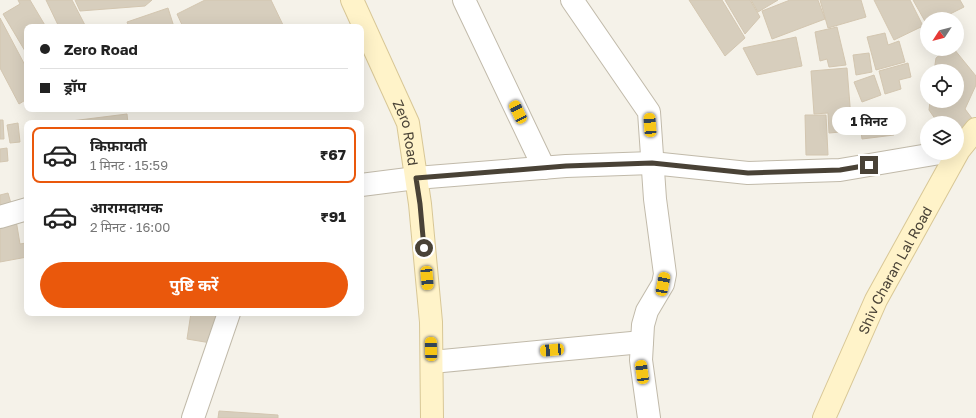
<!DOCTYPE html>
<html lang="hi">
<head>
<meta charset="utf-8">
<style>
  :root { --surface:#fff; --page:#f6f6f6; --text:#222; --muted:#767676; --line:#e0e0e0; --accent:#ea580c }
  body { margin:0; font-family:"Golos Text","Noto Sans Devanagari",sans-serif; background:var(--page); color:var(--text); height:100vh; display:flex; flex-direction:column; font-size:15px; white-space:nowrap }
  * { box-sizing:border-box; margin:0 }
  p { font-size:13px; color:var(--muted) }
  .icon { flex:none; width:22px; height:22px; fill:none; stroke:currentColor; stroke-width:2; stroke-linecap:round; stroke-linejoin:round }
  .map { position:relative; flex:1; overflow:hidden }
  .sheet { position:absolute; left:24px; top:120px; width:340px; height:196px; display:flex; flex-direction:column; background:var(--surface); border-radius:8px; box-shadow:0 4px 16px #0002 }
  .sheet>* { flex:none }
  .banner { position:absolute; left:24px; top:24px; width:340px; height:88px; border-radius:8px; box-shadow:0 4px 16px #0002; display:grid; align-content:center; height:88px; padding:0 16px; background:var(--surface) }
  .needle { width:26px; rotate:234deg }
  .tools { position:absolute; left:920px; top:12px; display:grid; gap:8px }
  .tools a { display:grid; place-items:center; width:44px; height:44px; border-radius:50%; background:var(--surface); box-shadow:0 4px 16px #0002; font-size:20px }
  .end { position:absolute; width:18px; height:18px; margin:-9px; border:5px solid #494236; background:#fff; box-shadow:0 0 0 2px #fff }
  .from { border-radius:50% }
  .bubble { position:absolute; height:28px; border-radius:14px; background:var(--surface); box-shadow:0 4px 16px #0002; font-size:13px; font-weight:700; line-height:28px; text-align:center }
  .car { position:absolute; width:12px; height:24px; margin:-12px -6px; border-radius:5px; box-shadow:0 0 3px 1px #0007; background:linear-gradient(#f5c518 24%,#345 0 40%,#f5c518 0 76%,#345 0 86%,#f5c518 0) }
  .banner b { display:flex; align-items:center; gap:14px; height:38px; font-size:15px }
  .banner b+b { border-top:1px solid var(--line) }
  .banner i { width:10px; height:10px; background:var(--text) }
  ul { padding:7px 0 0; list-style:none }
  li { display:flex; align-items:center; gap:12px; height:56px; margin:0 8px 6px; padding:0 8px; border:2px solid transparent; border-radius:8px }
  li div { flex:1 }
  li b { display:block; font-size:15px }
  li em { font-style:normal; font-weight:700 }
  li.selected { border-color:var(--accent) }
  li>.icon { width:36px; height:36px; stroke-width:1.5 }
  .cta { display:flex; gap:8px; margin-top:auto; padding:8px 16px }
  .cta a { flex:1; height:46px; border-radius:24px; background:var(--accent); color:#fff; font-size:16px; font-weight:700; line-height:46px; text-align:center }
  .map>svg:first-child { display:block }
  .building { fill:#d7cebd; stroke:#d3c6b0 }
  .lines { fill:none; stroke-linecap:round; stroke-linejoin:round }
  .street-casing { stroke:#c1baaa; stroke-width:24 }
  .secondary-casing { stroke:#d8c796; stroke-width:24 }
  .street { stroke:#fff; stroke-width:22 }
  .secondary { stroke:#fff3c9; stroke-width:22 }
  .route { stroke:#494236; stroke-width:5 }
  .labels { text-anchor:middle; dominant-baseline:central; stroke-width:3; stroke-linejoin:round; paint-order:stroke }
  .street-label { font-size:14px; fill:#494236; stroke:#fff }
</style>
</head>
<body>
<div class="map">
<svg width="976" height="418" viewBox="0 0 976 418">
  <rect width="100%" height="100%" fill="#f5f2e9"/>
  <g class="building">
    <polygon points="18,0 30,0 46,27 27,27 27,50 25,51 3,14 20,4"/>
    <polygon points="46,0 72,0 86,27 63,27 63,25 59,27"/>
    <polygon points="75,0 152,0 145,6 80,11"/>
    <polygon points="205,0 271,0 284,27 183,27 177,14"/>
    <polygon points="689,0 722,0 745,38 725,56"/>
    <polygon points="725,0 750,0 760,17 745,34"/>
    <polygon points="751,0 778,0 758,12"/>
    <polygon points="790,0 818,0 825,19 772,39 762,11"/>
    <polygon points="820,0 861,0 866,17 828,28"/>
    <polygon points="874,0 910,0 923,26 894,40"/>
    <polygon points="913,0 960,0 964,7 940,19 927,19 927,25"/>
    <polygon points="168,8 174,27 129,27 127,22"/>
    <polygon points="0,18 27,69 27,99 19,104 0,68"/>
    <polygon points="837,27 846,65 829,67 827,59 820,61 815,32"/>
    <polygon points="885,33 888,45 899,41 905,62 876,70 867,37"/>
    <polygon points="796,37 802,66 757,75 743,48"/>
    <polygon points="947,49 954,49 976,76 976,85 965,109 974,121 957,133 957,123 938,123 929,110 930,101 957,101 957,71 934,71 936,58"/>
    <polygon points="869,53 872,72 856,75 853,55"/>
    <polygon points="908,63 911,77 899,80 901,89 885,94 879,71"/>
    <polygon points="847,68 852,131 829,133 828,113 814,114 811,71"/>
    <polygon points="874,75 881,95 862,102 854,82"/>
    <polygon points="891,113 894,135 862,139 859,118"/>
    <polygon points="127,114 128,123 72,123 71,121"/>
    <polygon points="805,115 826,115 828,155 806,155"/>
    <polygon points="0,120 3,120 4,139 0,139"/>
    <polygon points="18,123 20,142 10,143 7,125"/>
    <polygon points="7,148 8,161 0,162 0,149"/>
    <polygon points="8,193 12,207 0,212 0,195"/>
    <polygon points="16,220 20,244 26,243 27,257 0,262 0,223"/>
    <polygon points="191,313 223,313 217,344 187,339"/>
    <polygon points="219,411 278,415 278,418 218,418"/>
  </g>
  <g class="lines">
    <defs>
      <g id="street">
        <polyline points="464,0 544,168"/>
        <polyline points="572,0 649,112 655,199 665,274 663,284 647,311 643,325 641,360 649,418"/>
        <polyline points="361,185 416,178 566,166 652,163 748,173 840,170 940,153"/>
        <polyline points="0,217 27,209"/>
        <polyline points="432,362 642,342"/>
        <polyline points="193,418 229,313"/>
      </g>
      <g id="secondary">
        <path id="s1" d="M352,0L408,123L420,204L431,322L432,418"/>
        <path id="s2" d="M824,418L876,300L959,150L976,129"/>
      </g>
    </defs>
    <use href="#street" class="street-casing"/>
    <use href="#secondary" class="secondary-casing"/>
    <use href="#street" class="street"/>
    <use href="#secondary" class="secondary"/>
  </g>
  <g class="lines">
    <polyline class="route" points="424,248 420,204 416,178 566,166 652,163 748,173 840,170 869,165"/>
  </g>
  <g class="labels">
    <g class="street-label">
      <text stroke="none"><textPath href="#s1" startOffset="144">Zero Road</textPath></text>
      <text stroke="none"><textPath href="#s2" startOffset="164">Shiv Charan Lal Road</textPath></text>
    </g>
  </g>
</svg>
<div class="tools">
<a><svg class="needle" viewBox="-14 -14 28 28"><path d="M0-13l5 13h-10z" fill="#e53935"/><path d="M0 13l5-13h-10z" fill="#767676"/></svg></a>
<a><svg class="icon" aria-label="locate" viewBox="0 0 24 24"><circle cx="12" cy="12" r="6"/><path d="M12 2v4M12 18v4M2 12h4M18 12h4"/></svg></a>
<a><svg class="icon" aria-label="layers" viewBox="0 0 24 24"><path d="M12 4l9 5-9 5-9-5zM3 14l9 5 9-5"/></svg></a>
</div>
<i class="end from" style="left:424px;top:248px"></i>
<i class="end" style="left:869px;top:165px"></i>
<div class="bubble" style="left:832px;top:107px;width:74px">1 मिनट</div>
<i class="car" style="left:518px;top:112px;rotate:334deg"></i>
<i class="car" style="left:650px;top:125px;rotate:356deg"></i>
<i class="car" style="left:427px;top:278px;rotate:175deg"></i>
<i class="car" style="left:663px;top:284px;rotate:11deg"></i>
<i class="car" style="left:431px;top:349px;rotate:359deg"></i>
<i class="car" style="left:552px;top:350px;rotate:265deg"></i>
<i class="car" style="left:642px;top:372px;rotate:352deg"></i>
<div class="banner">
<b><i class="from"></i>Zero Road</b>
<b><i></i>ड्रॉप</b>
</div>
<section class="sheet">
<ul>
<li class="selected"><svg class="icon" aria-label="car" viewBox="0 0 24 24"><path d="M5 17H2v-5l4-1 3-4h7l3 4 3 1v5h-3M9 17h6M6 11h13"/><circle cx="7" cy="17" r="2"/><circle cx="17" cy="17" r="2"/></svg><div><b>किफ़ायती</b><p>1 मिनट · 15:59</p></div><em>₹67</em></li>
<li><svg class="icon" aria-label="car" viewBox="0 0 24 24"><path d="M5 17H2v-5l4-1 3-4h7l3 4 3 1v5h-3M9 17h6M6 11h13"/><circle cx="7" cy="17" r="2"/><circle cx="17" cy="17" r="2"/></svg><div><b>आरामदायक</b><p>2 मिनट · 16:00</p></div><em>₹91</em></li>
</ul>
<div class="cta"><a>पुष्टि करें</a></div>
</section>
</div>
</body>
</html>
